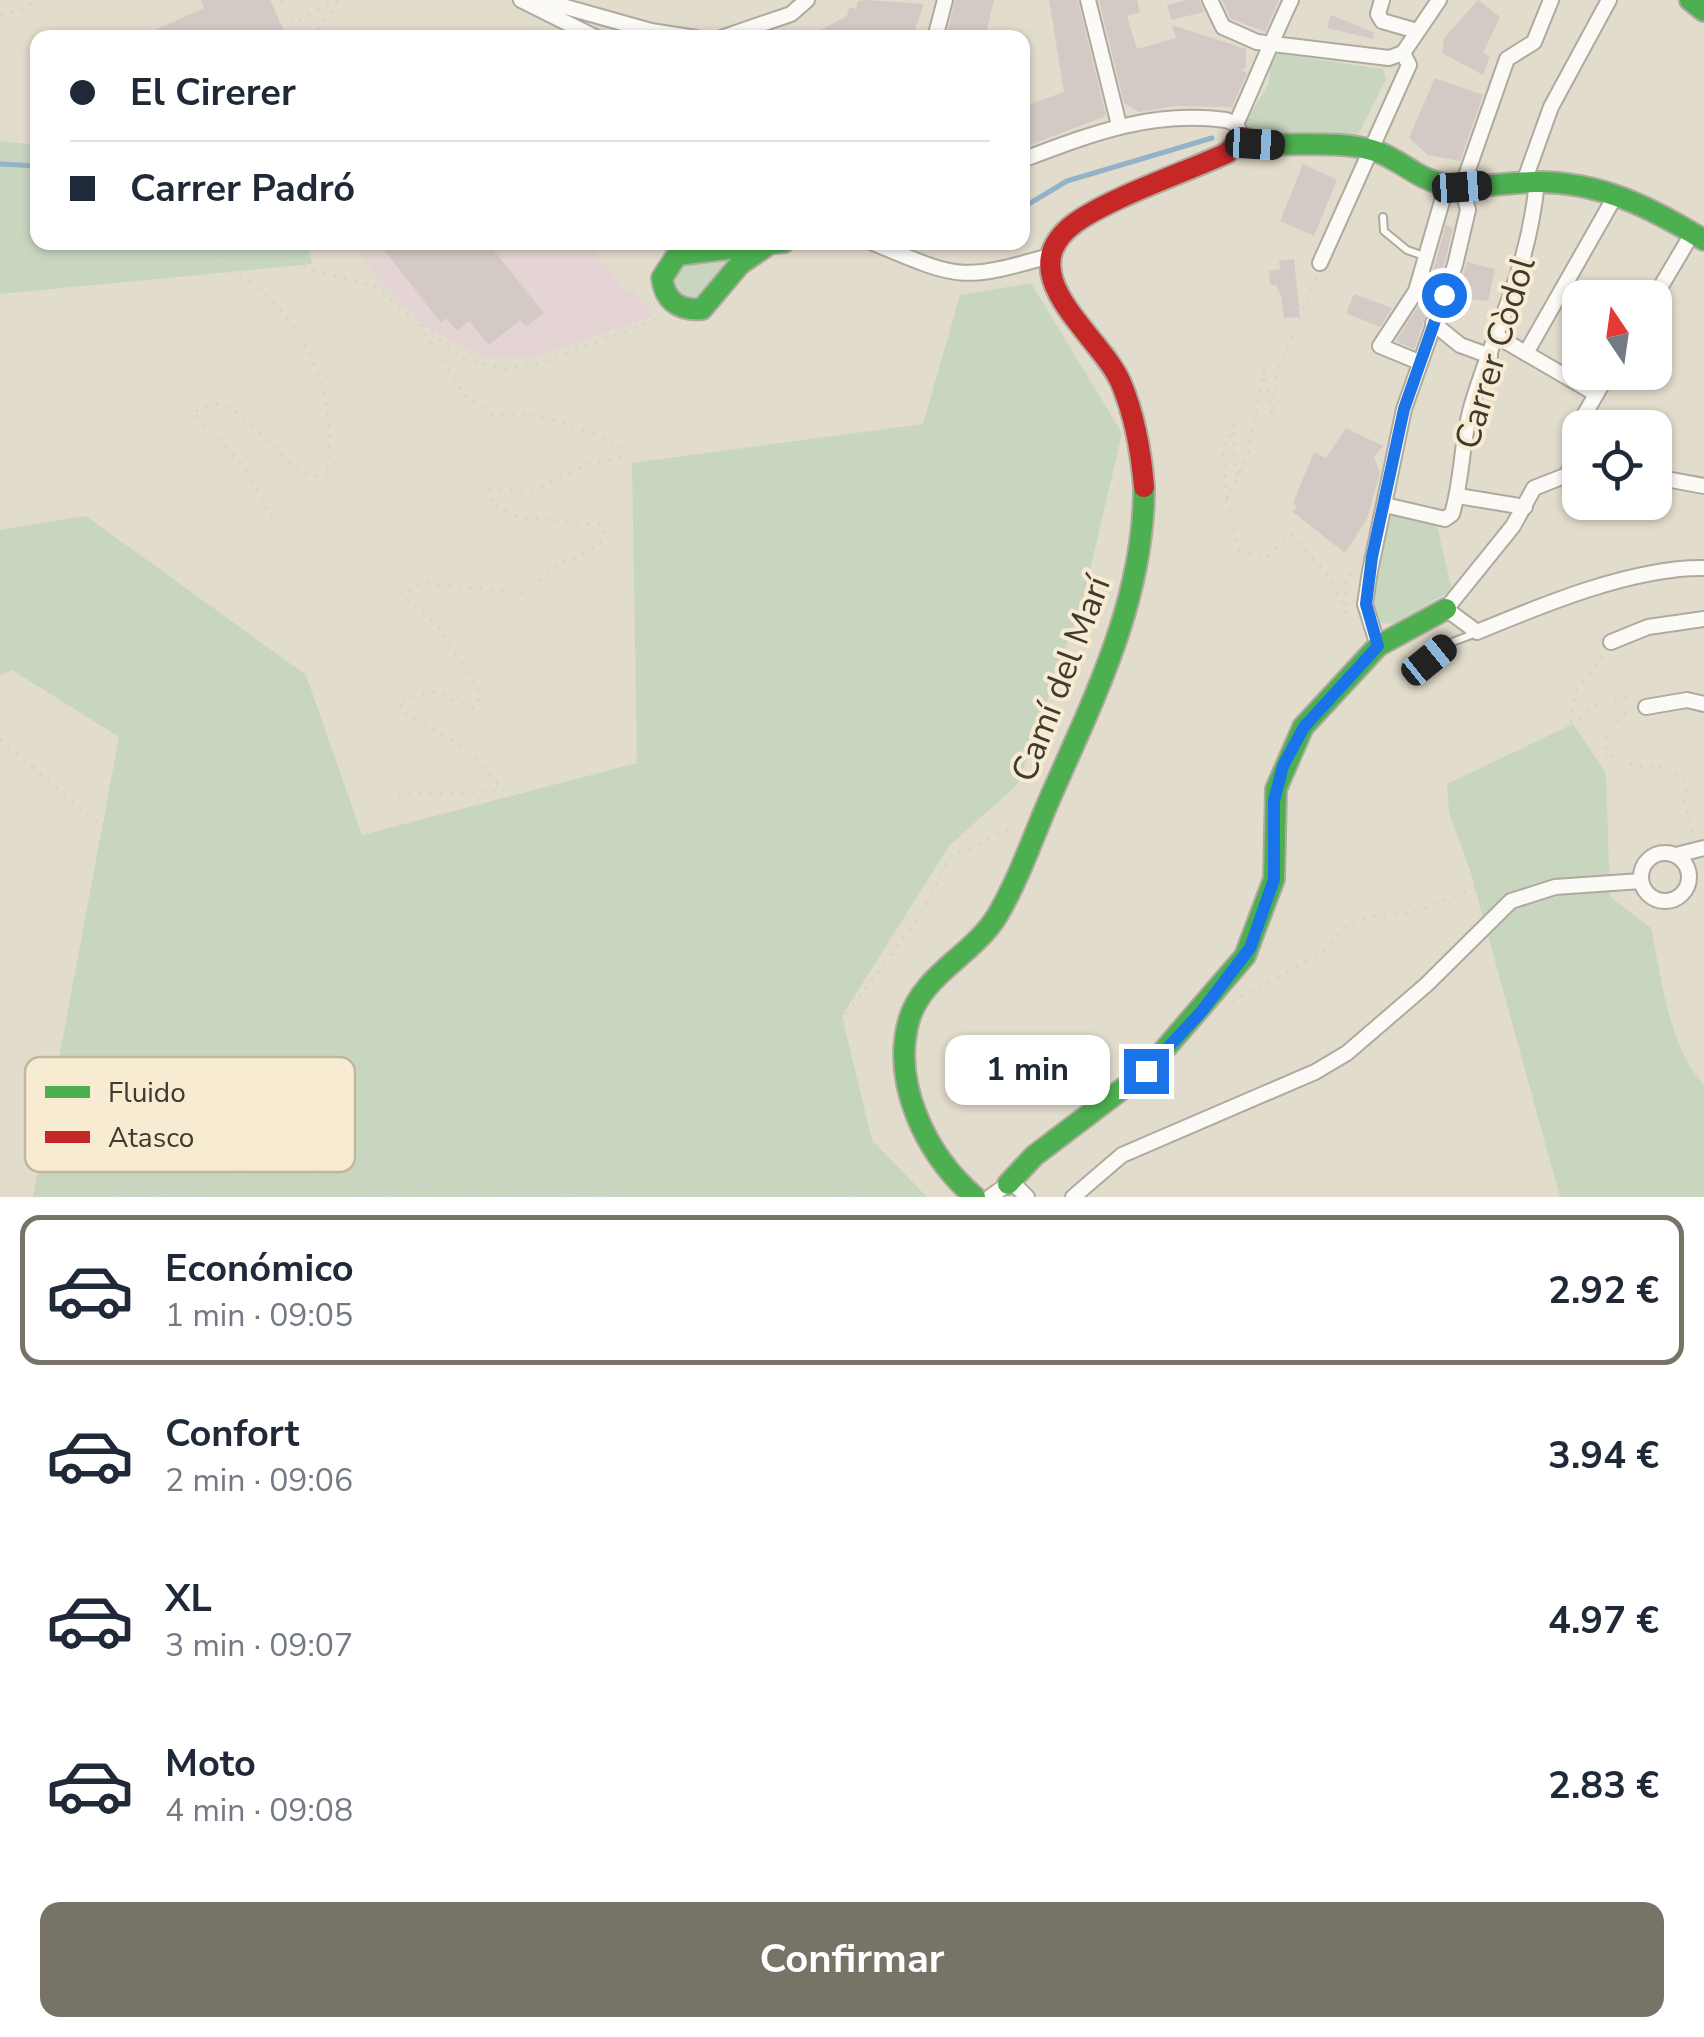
<!DOCTYPE html>
<html lang="es">
<head>
<meta charset="utf-8">
<style>
  :root { --surface:#fff; --page:#f6f6f7; --text:#1f2937; --muted:#747a83; --line:#e0e1e3; --accent:#777366 }
  body { margin:0; font-family:"Nunito Sans",sans-serif; background:var(--page); color:var(--text); height:100vh; display:flex; flex-direction:column; font-size:38px; white-space:nowrap }
  * { box-sizing:border-box; margin:0 }
  p { font-size:32px; color:var(--muted) }
  .icon { flex:none; width:55px; height:55px; fill:none; stroke:currentColor; stroke-width:2; stroke-linecap:round; stroke-linejoin:round }
  .map { position:relative; height:1197px; overflow:hidden }
  .sheet { display:flex; flex-direction:column; background:var(--surface); flex:1 }
  .sheet>* { flex:none }
  .hud { position:absolute; left:30px; top:30px; width:1000px; height:220px; border-radius:20px; box-shadow:0 2px 8px #0004; display:grid; align-content:center; height:220px; padding:0 40px; background:var(--surface) }
  .needle { width:65px; rotate:347deg }
  .controls { position:absolute; left:1562px; top:280px; display:grid; gap:20px }
  .controls a { display:grid; place-items:center; width:110px; height:110px; border-radius:20px; background:var(--surface); box-shadow:0 2px 8px #0004; font-size:50px }
  .end { position:absolute; width:45px; height:45px; margin:-22px; border:12px solid #1a73e8; background:#fff; box-shadow:0 0 0 5px #fff }
  .from { border-radius:50% }
  .bubble { position:absolute; height:70px; border-radius:20px; background:var(--surface); box-shadow:0 2px 8px #0004; font-size:32px; font-weight:700; line-height:70px; text-align:center }
  .car { position:absolute; width:30px; height:60px; margin:-30px -15px; border-radius:12px; box-shadow:0 0 8px 2px #0007; background:linear-gradient(#222 24%,#8ab4d8 0 40%,#222 0 76%,#8ab4d8 0 86%,#222 0) }
  .hud b { display:flex; align-items:center; gap:35px; height:95px; font-size:38px }
  .hud b+b { border-top:2px solid var(--line) }
  .hud i { width:25px; height:25px; background:var(--text) }
  ul { padding:18px 0 0; list-style:none }
  li { display:flex; align-items:center; gap:30px; height:150px; margin:0 20px 15px; padding:0 20px; border:5px solid transparent; border-radius:20px }
  li div { flex:1 }
  li b { display:block; font-size:38px }
  li em { font-style:normal; font-weight:700 }
  li.current { border-color:var(--accent) }
  li>.icon { width:90px; height:90px; stroke-width:1.5 }
  .action { display:flex; gap:20px; margin-top:auto; padding:20px 40px }
  .action a { flex:1; height:115px; border-radius:20px; background:var(--accent); color:#fff; font-size:40px; font-weight:700; line-height:115px; text-align:center }
  .map>svg:first-child { display:block }
  .education { fill:#e4d4d3 }
  .green { fill:#c8d6bf }
  .lines { fill:none; stroke-linecap:round; stroke-linejoin:round }
  .stream { stroke:#94b3c9; stroke-width:5 }
  .building { fill:#d3cac5 }
  .lane-casing { stroke:#afaa9e; stroke-width:10 }
  .street-casing { stroke:#afaa9e; stroke-width:18 }
  .fast-casing { stroke:#afaa9e; stroke-width:24 }
  .jam-casing { stroke:#afaa9e; stroke-width:24 }
  .path { stroke:#d4d2ce; stroke-width:2.5; stroke-dasharray:2.5 8; stroke-linecap:butt }
  .lane { stroke:#fbfaf7; stroke-width:6 }
  .street { stroke:#fbfaf7; stroke-width:14 }
  .fast { stroke:#4caf50; stroke-width:20 }
  .jam { stroke:#c62828; stroke-width:20 }
  .route { stroke:#1a73e8; stroke-width:12 }
  .labels { text-anchor:middle; dominant-baseline:central; stroke-width:8; stroke-linejoin:round; paint-order:stroke }
  .street-label { font-size:35px; fill:#3e3a2f; stroke:#f7ecd1 }
  .key { fill:#f7ecd1; stroke:#c0b7a0; stroke-width:2.5 }
  .key-label { font-size:28px; fill:#3e3a2f }
</style>
</head>
<body>
<div class="map">
<svg width="1704" height="1197" viewBox="0 0 1704 1197">
  <rect width="100%" height="100%" fill="#e2dccc"/>
  <polygon class="education" points="350,243 587,243 626,291 632,290 654,316 529,358 483,357 429,329 398,301"/>
  <g class="green">
    <polygon points="1272,53 1383,69 1386,79 1354,143 1267,137 1245,123 1268,85"/>
    <polygon points="0,141 37,145 38,242 307,243 312,264 0,294"/>
    <polygon points="736,255 707,300 677,301 670,273 679,262"/>
    <polygon points="1031,283 1122,433 1084,596 1018,784 949,846 842,1016 872,1140 927,1197 33,1197 119,737 12,670 0,675 0,530 86,516 306,675 362,835 637,763 632,463 923,424 960,295"/>
    <path d="M1395,513L1437,526L1452,590L1395,624L1379,623C1363,596 1384,548 1389,519Z"/>
    <path d="M1573,724L1606,773L1610,897L1651,928C1662,978 1668,1046 1704,1085V1197H1560L1470,870L1449,813L1447,784Z"/>
  </g>
  <g class="lines">
    <g class="stream">
      <polyline points="0,164 38,166"/>
      <polyline points="1022,208 1067,181 1212,138"/>
    </g>
  </g>
  <g class="building">
    <polygon points="201,0 270,0 287,38 137,38 204,8"/>
    <polygon points="867,0 924,4 912,38 805,38 847,16 849,7 856,9 858,1"/>
    <polygon points="955,0 994,0 985,38 946,38"/>
    <polygon points="1049,0 1078,0 1106,116 1022,148 1022,107 1064,92"/>
    <polygon points="1099,0 1137,0 1140,12 1127,16 1137,49 1176,38 1172,25 1246,49 1246,68 1241,70 1247,73 1232,107 1176,106 1139,112 1124,103"/>
    <polygon points="1187,0 1199,0 1204,12 1171,20 1167,5"/>
    <polygon points="1222,0 1279,0 1265,32 1231,19"/>
    <polygon points="1478,0 1500,17 1483,53 1490,56 1483,75 1442,53 1444,38"/>
    <polygon points="1331,15 1375,33 1373,39 1327,28"/>
    <polygon points="1435,78 1483,95 1460,161 1428,155 1409,138"/>
    <polygon points="1303,164 1337,180 1314,236 1280,221"/>
    <polygon points="1446,225 1453,228 1445,262 1414,349 1396,341 1426,294"/>
    <polygon points="378,242 487,242 544,313 526,327 520,320 489,345 469,321 457,331 446,318 441,323"/>
    <polygon points="1294,259 1300,317 1284,318 1281,296 1276,285 1270,285 1269,271 1280,269 1279,261"/>
    <polygon points="1467,262 1495,269 1488,301 1469,299 1468,282 1461,280"/>
    <polygon points="1354,294 1392,308 1380,327 1346,313"/>
    <polygon points="1346,428 1383,446 1374,457 1380,473 1367,519 1345,553 1293,512 1297,507 1293,503 1314,452 1326,458"/>
  </g>
  <g class="lines">
    <defs>
      <g id="lane">
        <polyline points="1383,217 1384,231 1407,250 1427,257"/>
        <polyline points="1429,660 1450,643 1476,633"/>
      </g>
      <g id="street">
        <polyline points="521,0 597,38"/>
        <polyline points="541,0 651,31 696,38"/>
        <polyline points="1088,0 1119,125"/>
        <polyline points="1210,0 1223,27 1257,42 1389,58 1403,53"/>
        <polyline points="1382,0 1378,14 1382,21 1417,31"/>
        <polyline points="721,38 791,14 807,0"/>
        <polyline points="935,38 945,0"/>
        <polyline points="1403,53 1439,0"/>
        <path d="M1236,124C1255,82 1271,42 1291,0"/>
        <path d="M1022,160C1091,134 1151,110 1226,120L1236,124L1242,137"/>
        <polyline points="1524,182 1551,107 1609,0"/>
        <path d="M871,242C960,279 959,282 1053,255"/>
        <polyline points="1320,263 1409,65 1403,53"/>
        <polyline points="1654,298 1693,232"/>
        <polyline points="1433,323 1460,345 1490,356"/>
        <polyline points="1498,337 1596,394"/>
        <polyline points="1526,353 1617,193"/>
        <polyline points="1419,362 1380,346 1416,291 1447,184"/>
        <path d="M1609,372L1579,424L1577,450L1567,475L1534,488L1513,526L1446,609L1477,632C1542,605 1633,567 1704,568"/>
        <polyline points="1655,477 1704,486"/>
        <polyline points="1458,496 1525,507"/>
        <path d="M1385,505L1445,519L1452,514C1463,478 1461,438 1473,401C1498,320 1528,271 1537,182"/>
        <polyline points="1611,642 1648,627 1704,619"/>
        <polyline points="1378,646 1365,604 1370,571 1404,409 1455,265 1468,210 1462,187 1507,59 1534,42 1551,0"/>
        <polyline points="1646,707 1687,700 1704,704"/>
        <circle cx="1665" cy="877" r="24"/>
        <polyline points="1676,855 1704,848"/>
        <polyline points="1015,1185 1027,1197"/>
        <polyline points="990,1197 1008,1184"/>
        <polyline points="1073,1197 1122,1155 1315,1072 1347,1053 1426,985 1511,901 1555,887 1641,881"/>
      </g>
      <g id="fast">
        <polyline points="1690,0 1704,11"/>
        <path d="M1261,144C1296,146 1342,140 1375,151C1400,159 1417,179 1443,184C1473,189 1503,183 1534,182C1599,181 1650,207 1704,240"/>
        <path d="M765,247L740,264L702,309C679,311 665,301 662,278L677,255L784,242"/>
        <polyline points="1008,1184 1034,1156 1146,1071 1245,956 1274,879 1276,789 1303,727 1378,646 1446,609"/>
        <path d="M975,1197C927,1156 891,1084 909,1020C922,975 973,955 997,916C1019,879 1033,837 1050,798C1095,696 1144,600 1144,487"/>
      </g>
      <path id="jam" d="M1144,487C1141,451 1135,416 1121,383C1101,335 1006,274 1075,223C1109,198 1186,172 1227,153L1242,137L1261,144"/>
    </defs>
    <use href="#lane" class="lane-casing"/>
    <use href="#street" class="street-casing"/>
    <use href="#fast" class="fast-casing"/>
    <use href="#jam" class="jam-casing"/>
    <g class="path">
      <polyline points="282,0 287,17 295,22 337,0"/>
      <polyline points="0,15 23,10 35,0"/>
      <polyline points="312,38 339,0"/>
      <polyline points="0,197 38,207"/>
      <path d="M244,242L219,253L218,263C232,275 251,280 264,293C315,341 340,410 325,479L302,473L234,410L219,404L193,412L244,467L275,523"/>
      <polyline points="257,242 315,271 373,285 465,360 507,369 543,362 660,318"/>
      <path d="M0,250C58,239 114,259 172,242"/>
      <polyline points="1316,278 1276,376 1272,415 1264,370 1248,456 1227,498 1239,550 1264,559 1291,535 1327,574 1347,613 1346,581 1354,569"/>
      <polyline points="1227,498 1223,452 1234,424 1235,472 1240,476"/>
      <path d="M1603,656L1575,693L1571,721L1578,722C1591,703 1610,697 1634,698"/>
      <polyline points="0,739 93,820 162,833 229,885 283,911 349,967 368,975 411,980 437,993 468,1025 488,1095 479,1166 467,1197"/>
      <polyline points="1610,756 1644,768 1657,764 1663,773 1679,775 1687,783 1684,800 1693,833"/>
      <polyline points="398,795 504,791 463,746 403,713 399,700 434,692 474,708 480,694 440,628 407,599 410,589 422,583 523,593 554,567 595,548 604,538 602,525 519,517 492,504 489,490 532,491 588,464 619,458 622,448 596,434 534,414 493,415 464,394 417,321"/>
      <path d="M1490,882L1473,853L1546,818L1579,778L1608,756C1599,733 1613,723 1630,710"/>
      <polyline points="1231,1002 1321,954 1347,926 1376,915 1412,913 1490,882 1482,907"/>
      <polyline points="324,1172 348,1160"/>
      <path d="M113,1197L133,1185L150,1159C187,1171 214,1149 245,1130L265,1140L320,1145L351,1159L384,1157L395,1172L422,1188L473,1162C517,1197 542,1192 597,1197"/>
      <path d="M153,1197C244,1171 299,1155 389,1197"/>
      <polyline points="604,1197 721,823 871,671 986,484 1047,413 1126,489"/>
      <path d="M850,1197L843,1177L851,1139L836,1028L916,921L953,853C976,852 992,831 1016,829"/>
    </g>
    <use href="#lane" class="lane"/>
    <use href="#street" class="street"/>
    <use href="#fast" class="fast"/>
    <use href="#jam" class="jam"/>
  </g>
  <g class="lines">
    <polyline class="route" points="1146,1071 1201,1012 1250,948 1274,879 1274,801 1283,766 1304,727 1378,646 1366,604 1372,557 1404,409 1444,295"/>
  </g>
  <g class="labels">
    <g class="street-label">
      <text transform="translate(1495 353) rotate(-73)">Carrer Còdol</text>
      <text transform="translate(1061 679) rotate(-69)">Camí del Marí</text>
    </g>
  </g>
  <rect x="25" y="1057" width="330" height="115" rx="15" class="key"/>
  <rect x="45" y="1086" width="45" height="12" fill="#4caf50"/>
  <rect x="45" y="1131" width="45" height="12" fill="#c62828"/>
  <g class="key-label">
    <text x="108" y="1102">Fluido</text>
    <text x="108" y="1147">Atasco</text>
  </g>
</svg>
<div class="controls">
<a><svg class="needle" viewBox="-14 -14 28 28"><path d="M0-13l5 13h-10z" fill="#e53935"/><path d="M0 13l5-13h-10z" fill="#747a83"/></svg></a>
<a><svg class="icon" aria-label="locate" viewBox="0 0 24 24"><circle cx="12" cy="12" r="6"/><path d="M12 2v4M12 18v4M2 12h4M18 12h4"/></svg></a>
</div>
<i class="end from" style="left:1444px;top:295px"></i>
<i class="end" style="left:1146px;top:1071px"></i>
<div class="bubble" style="left:945px;top:1035px;width:165px">1 min</div>
<i class="car" style="left:1255px;top:144px;rotate:93deg"></i>
<i class="car" style="left:1462px;top:187px;rotate:86deg"></i>
<i class="car" style="left:1429px;top:660px;rotate:51deg"></i>
<div class="hud">
<b><i class="from"></i>El Cirerer</b>
<b><i></i>Carrer Padró</b>
</div>
</div>
<section class="sheet">
<ul>
<li class="current"><svg class="icon" aria-label="car" viewBox="0 0 24 24"><path d="M5 17H2v-5l4-1 3-4h7l3 4 3 1v5h-3M9 17h6M6 11h13"/><circle cx="7" cy="17" r="2"/><circle cx="17" cy="17" r="2"/></svg><div><b>Económico</b><p>1 min · 09:05</p></div><em>2.92 €</em></li>
<li><svg class="icon" aria-label="car" viewBox="0 0 24 24"><path d="M5 17H2v-5l4-1 3-4h7l3 4 3 1v5h-3M9 17h6M6 11h13"/><circle cx="7" cy="17" r="2"/><circle cx="17" cy="17" r="2"/></svg><div><b>Confort</b><p>2 min · 09:06</p></div><em>3.94 €</em></li>
<li><svg class="icon" aria-label="car" viewBox="0 0 24 24"><path d="M5 17H2v-5l4-1 3-4h7l3 4 3 1v5h-3M9 17h6M6 11h13"/><circle cx="7" cy="17" r="2"/><circle cx="17" cy="17" r="2"/></svg><div><b>XL</b><p>3 min · 09:07</p></div><em>4.97 €</em></li>
<li><svg class="icon" aria-label="car" viewBox="0 0 24 24"><path d="M5 17H2v-5l4-1 3-4h7l3 4 3 1v5h-3M9 17h6M6 11h13"/><circle cx="7" cy="17" r="2"/><circle cx="17" cy="17" r="2"/></svg><div><b>Moto</b><p>4 min · 09:08</p></div><em>2.83 €</em></li>
</ul>
<div class="action"><a>Confirmar</a></div>
</section>
</body>
</html>
